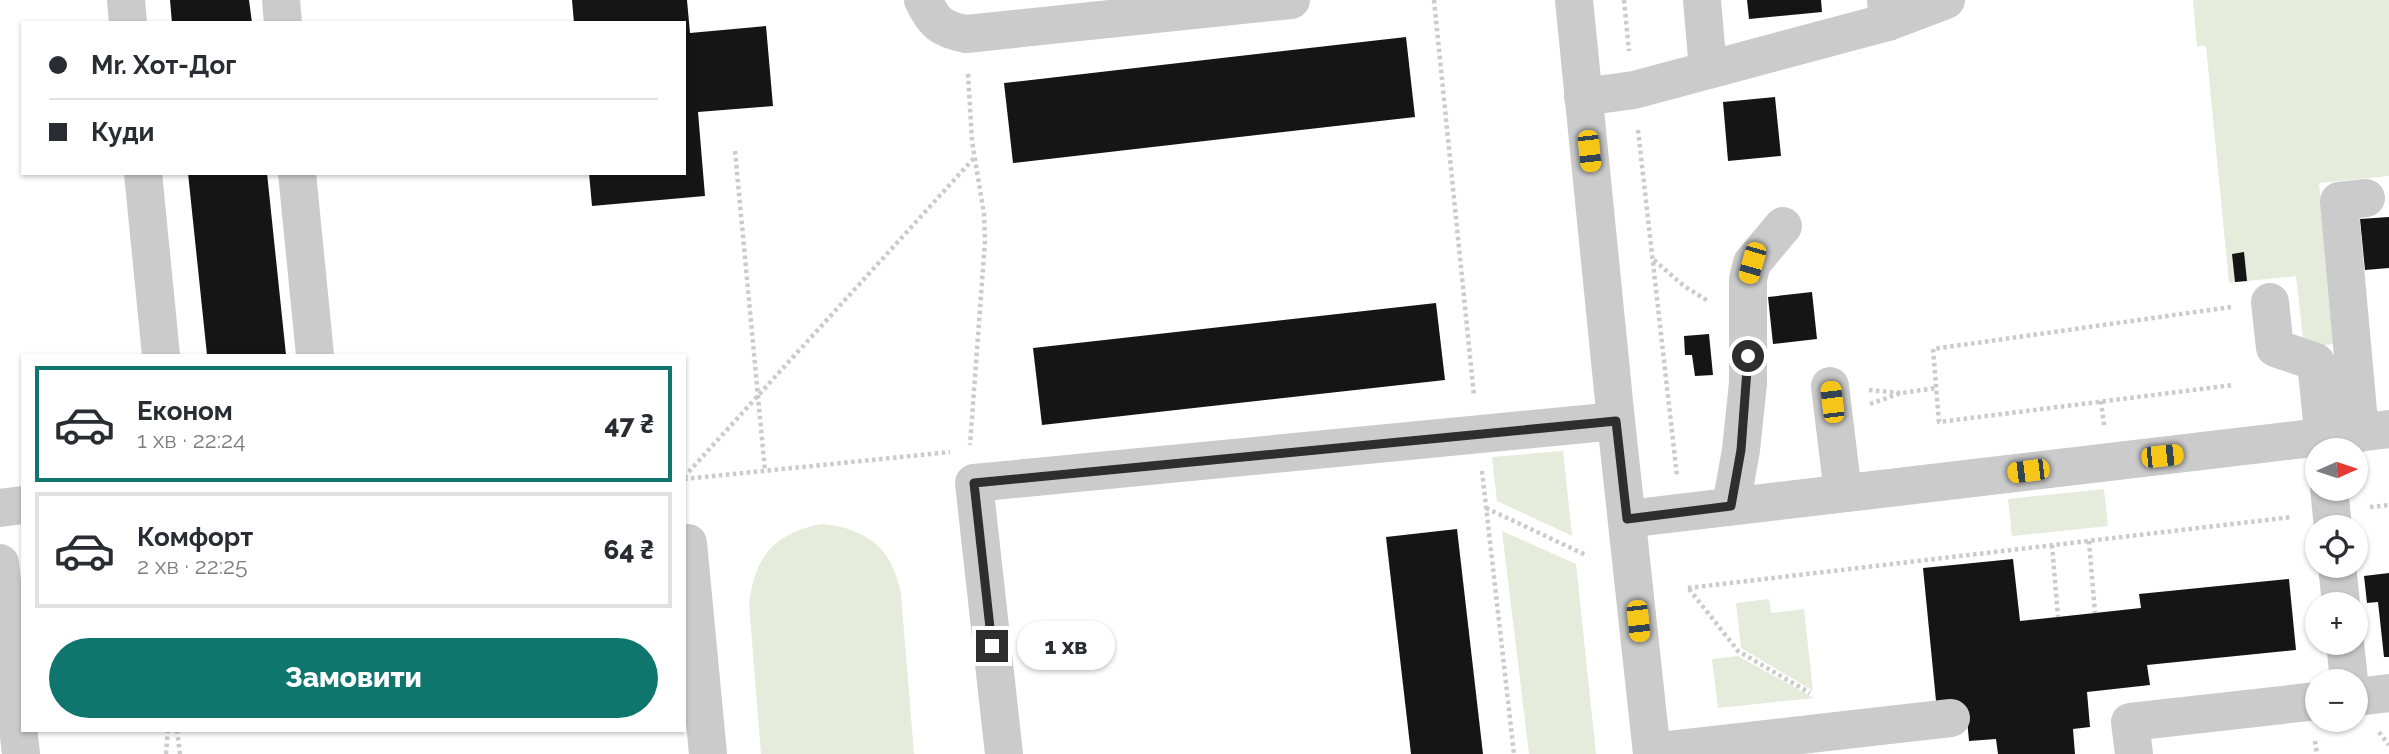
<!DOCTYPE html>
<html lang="uk">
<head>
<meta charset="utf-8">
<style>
  :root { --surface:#fff; --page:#f7f7f7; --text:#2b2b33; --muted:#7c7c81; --line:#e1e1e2; --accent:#0f766e }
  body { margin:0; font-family:Raleway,sans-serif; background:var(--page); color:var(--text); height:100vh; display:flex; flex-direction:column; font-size:26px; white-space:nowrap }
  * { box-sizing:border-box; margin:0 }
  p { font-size:23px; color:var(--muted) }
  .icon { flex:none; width:38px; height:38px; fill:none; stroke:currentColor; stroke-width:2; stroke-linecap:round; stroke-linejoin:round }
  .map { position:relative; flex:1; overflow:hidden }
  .drawer { position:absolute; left:21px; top:354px; width:665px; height:378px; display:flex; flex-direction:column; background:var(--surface); border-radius:0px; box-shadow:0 2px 5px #0004 }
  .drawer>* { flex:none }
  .banner { position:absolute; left:21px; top:21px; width:665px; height:154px; border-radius:0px; box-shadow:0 2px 5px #0004; display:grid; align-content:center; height:154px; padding:0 28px; background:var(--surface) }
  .needle { width:46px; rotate:87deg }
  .controls { position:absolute; left:2305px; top:438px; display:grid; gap:14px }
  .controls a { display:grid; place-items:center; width:63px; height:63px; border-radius:50%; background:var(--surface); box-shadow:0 2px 5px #0004; font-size:35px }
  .end { position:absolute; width:32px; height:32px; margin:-16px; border:9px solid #2e2e2e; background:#fff; box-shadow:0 0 0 4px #fff }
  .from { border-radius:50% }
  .bubble { position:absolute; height:49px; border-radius:24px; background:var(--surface); box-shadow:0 2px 5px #0004; font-size:23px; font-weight:800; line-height:49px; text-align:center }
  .car { position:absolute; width:21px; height:42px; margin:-21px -10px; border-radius:9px; box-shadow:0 0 5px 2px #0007; background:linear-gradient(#f5c518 24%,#345 0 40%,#f5c518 0 76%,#345 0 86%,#f5c518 0) }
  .banner b { display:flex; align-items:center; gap:24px; height:66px; font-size:26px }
  .banner b+b { border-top:2px solid var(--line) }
  .banner i { width:18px; height:18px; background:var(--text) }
  ul { padding:12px 0 0; list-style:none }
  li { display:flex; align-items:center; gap:21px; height:116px; margin:0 14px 10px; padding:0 14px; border:4px solid var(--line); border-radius:0px }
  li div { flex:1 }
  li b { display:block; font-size:26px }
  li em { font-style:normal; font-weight:800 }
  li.current { border-color:var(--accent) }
  li>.icon { width:63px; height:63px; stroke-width:1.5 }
  .primary-button { display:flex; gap:14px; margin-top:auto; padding:14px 28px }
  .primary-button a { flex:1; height:80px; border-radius:42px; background:var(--accent); color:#fff; font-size:28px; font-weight:800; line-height:80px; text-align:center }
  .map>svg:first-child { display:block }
  .green { fill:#e5ecdc }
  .building { fill:#151515 }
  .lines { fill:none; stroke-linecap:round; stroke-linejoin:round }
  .path { stroke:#cbcbcb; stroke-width:4.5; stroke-dasharray:3.5 3.5; stroke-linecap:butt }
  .minor { stroke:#cbcbcb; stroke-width:38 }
  .route { stroke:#2e2e2e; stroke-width:9 }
</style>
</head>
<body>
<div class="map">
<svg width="2389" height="754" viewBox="0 0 2389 754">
  <rect width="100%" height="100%" fill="#fff"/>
  <g class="green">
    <polygon points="2193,0 2389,0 2389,176 2319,183 2335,344 2304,347 2296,276 2229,283 2206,46 2197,46"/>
    <polygon points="1563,451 1572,536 1497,501 1492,457"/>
    <polygon points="2104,489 2108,526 2012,536 2008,499"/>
    <path d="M822,524C868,529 892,548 901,594L914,754H761L749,604C755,556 774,533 822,524Z"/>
    <polygon points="1502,531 1576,564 1596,754 1529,754"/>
    <polygon points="1769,599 1771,613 1804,609 1813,691 1741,648 1736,603"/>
    <polygon points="1738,656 1814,698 1718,708 1712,659"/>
  </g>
  <g class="building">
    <polygon points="170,0 249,0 252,23 172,23"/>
    <polygon points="572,0 687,0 690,33 766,26 773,106 698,112 705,196 592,206 589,173 684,173 684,23 574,23"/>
    <polygon points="1747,0 1821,0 1822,12 1749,19"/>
    <polygon points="1406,37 1415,117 1013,163 1004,83"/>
    <polygon points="1775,97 1781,156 1728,161 1723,102"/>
    <polygon points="188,173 267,173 286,355 207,355"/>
    <polygon points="2389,217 2389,268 2365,270 2360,219"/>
    <polygon points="2244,252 2247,281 2235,282 2232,254"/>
    <polygon points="1812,292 1817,339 1773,344 1768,297"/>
    <polygon points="1436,303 1445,380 1042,425 1033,348"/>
    <polygon points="1709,334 1713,375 1695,376 1692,355 1685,355 1684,336"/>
    <polygon points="1457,529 1483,754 1411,754 1386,537"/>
    <polygon points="2013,559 2020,621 2141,608 2139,594 2289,579 2296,650 2147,665 2150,685 2087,692 2090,727 2073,729 2075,754 1998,754 1996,739 1969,741 1966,708 1937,711 1923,568"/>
    <polygon points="2389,573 2389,657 2384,657 2378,602 2367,603 2364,576"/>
  </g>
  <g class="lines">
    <g class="path">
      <polyline points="1434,0 1474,396"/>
      <polyline points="1624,0 1629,51"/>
      <polyline points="968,74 972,141 984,214 985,241 970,445"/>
      <polyline points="1638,130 1677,476"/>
      <polyline points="735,151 765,471"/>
      <polyline points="1654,260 1684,286 1708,301"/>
      <polyline points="2231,307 1933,349 1939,422 2233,385"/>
      <polyline points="1869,390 1901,393"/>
      <polyline points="2101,401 2104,425"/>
      <polyline points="1870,404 1901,393 1936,388"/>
      <polyline points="1482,471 1514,754"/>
      <polyline points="684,477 975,157"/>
      <polyline points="684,479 950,452"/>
      <polyline points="2370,507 2389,505"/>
      <polyline points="1486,508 1586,555"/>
      <polyline points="2089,541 2095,613"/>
      <polyline points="2052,545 2058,617"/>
      <polyline points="1688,588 2292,517"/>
      <polyline points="1689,589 1738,651 1810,693"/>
      <polyline points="177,730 180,754"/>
      <polyline points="2379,732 2389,745"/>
      <polyline points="2315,741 2317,754"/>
      <polyline points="166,754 168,730"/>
    </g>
    <g class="minor">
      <polyline points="126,0 128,23"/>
      <polyline points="281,0 283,23"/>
      <path d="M923,0C934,23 941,29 966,34L1291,0"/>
      <polyline points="1574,0 1616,421 1652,754"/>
      <polyline points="1702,0 1708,70"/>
      <polyline points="1888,22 1946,0"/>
      <polyline points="1583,97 1634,90 1888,22 1886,0"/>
      <polyline points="143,173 161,355"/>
      <polyline points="297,173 315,355"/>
      <polyline points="2270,302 2275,348 2316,362 2325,450"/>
      <polyline points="1830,386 1843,493"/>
      <polyline points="2360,433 2339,201 2366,198"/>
      <polyline points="2329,488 2333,527"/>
      <polyline points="1731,506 1741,450 1748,383 1748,279 1752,263 1783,226"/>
      <polyline points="0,508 23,505"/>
      <polyline points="1627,519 2389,429"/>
      <polyline points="688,543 708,754"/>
      <polyline points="0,563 21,754"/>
      <polyline points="2337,565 2341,604"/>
      <polyline points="2345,642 2349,681"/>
      <polyline points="2356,697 2389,693"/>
      <polyline points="1652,752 1951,718"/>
      <polyline points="1004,754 974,483 1616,421"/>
      <polyline points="2134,754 2130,722 2317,701"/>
    </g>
  </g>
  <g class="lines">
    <polyline class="route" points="992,646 974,483 1616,421 1627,519 1731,506 1741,450 1748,356"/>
  </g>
</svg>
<div class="controls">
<a><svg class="needle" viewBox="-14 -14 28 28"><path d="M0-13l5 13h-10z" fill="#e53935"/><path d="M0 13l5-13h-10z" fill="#7c7c81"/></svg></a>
<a><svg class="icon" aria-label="locate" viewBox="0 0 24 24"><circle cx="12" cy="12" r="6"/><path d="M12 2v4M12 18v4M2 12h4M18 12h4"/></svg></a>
<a>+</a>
<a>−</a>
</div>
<i class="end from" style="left:1748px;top:356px"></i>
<i class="end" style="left:992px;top:646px"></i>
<div class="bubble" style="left:1017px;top:621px;width:98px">1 хв</div>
<i class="car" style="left:1589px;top:151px;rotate:174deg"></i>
<i class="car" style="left:1752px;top:263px;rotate:196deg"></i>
<i class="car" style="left:1832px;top:402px;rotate:353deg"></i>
<i class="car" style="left:2162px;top:456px;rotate:84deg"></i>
<i class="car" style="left:2028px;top:471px;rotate:263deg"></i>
<i class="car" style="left:1638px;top:621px;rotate:174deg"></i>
<div class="banner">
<b><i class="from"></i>Mr. Хот-Дог</b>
<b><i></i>Куди</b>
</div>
<section class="drawer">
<ul>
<li class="current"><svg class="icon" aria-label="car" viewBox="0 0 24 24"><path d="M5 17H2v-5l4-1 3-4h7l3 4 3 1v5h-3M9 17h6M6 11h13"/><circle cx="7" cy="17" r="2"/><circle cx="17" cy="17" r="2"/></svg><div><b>Економ</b><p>1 хв · 22:24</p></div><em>47 ₴</em></li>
<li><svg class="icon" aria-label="car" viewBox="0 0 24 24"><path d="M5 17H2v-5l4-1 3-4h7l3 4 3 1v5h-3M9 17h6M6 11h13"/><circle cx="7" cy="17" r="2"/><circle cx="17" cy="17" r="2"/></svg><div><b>Комфорт</b><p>2 хв · 22:25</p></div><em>64 ₴</em></li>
</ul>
<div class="primary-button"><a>Замовити</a></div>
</section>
</div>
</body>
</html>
